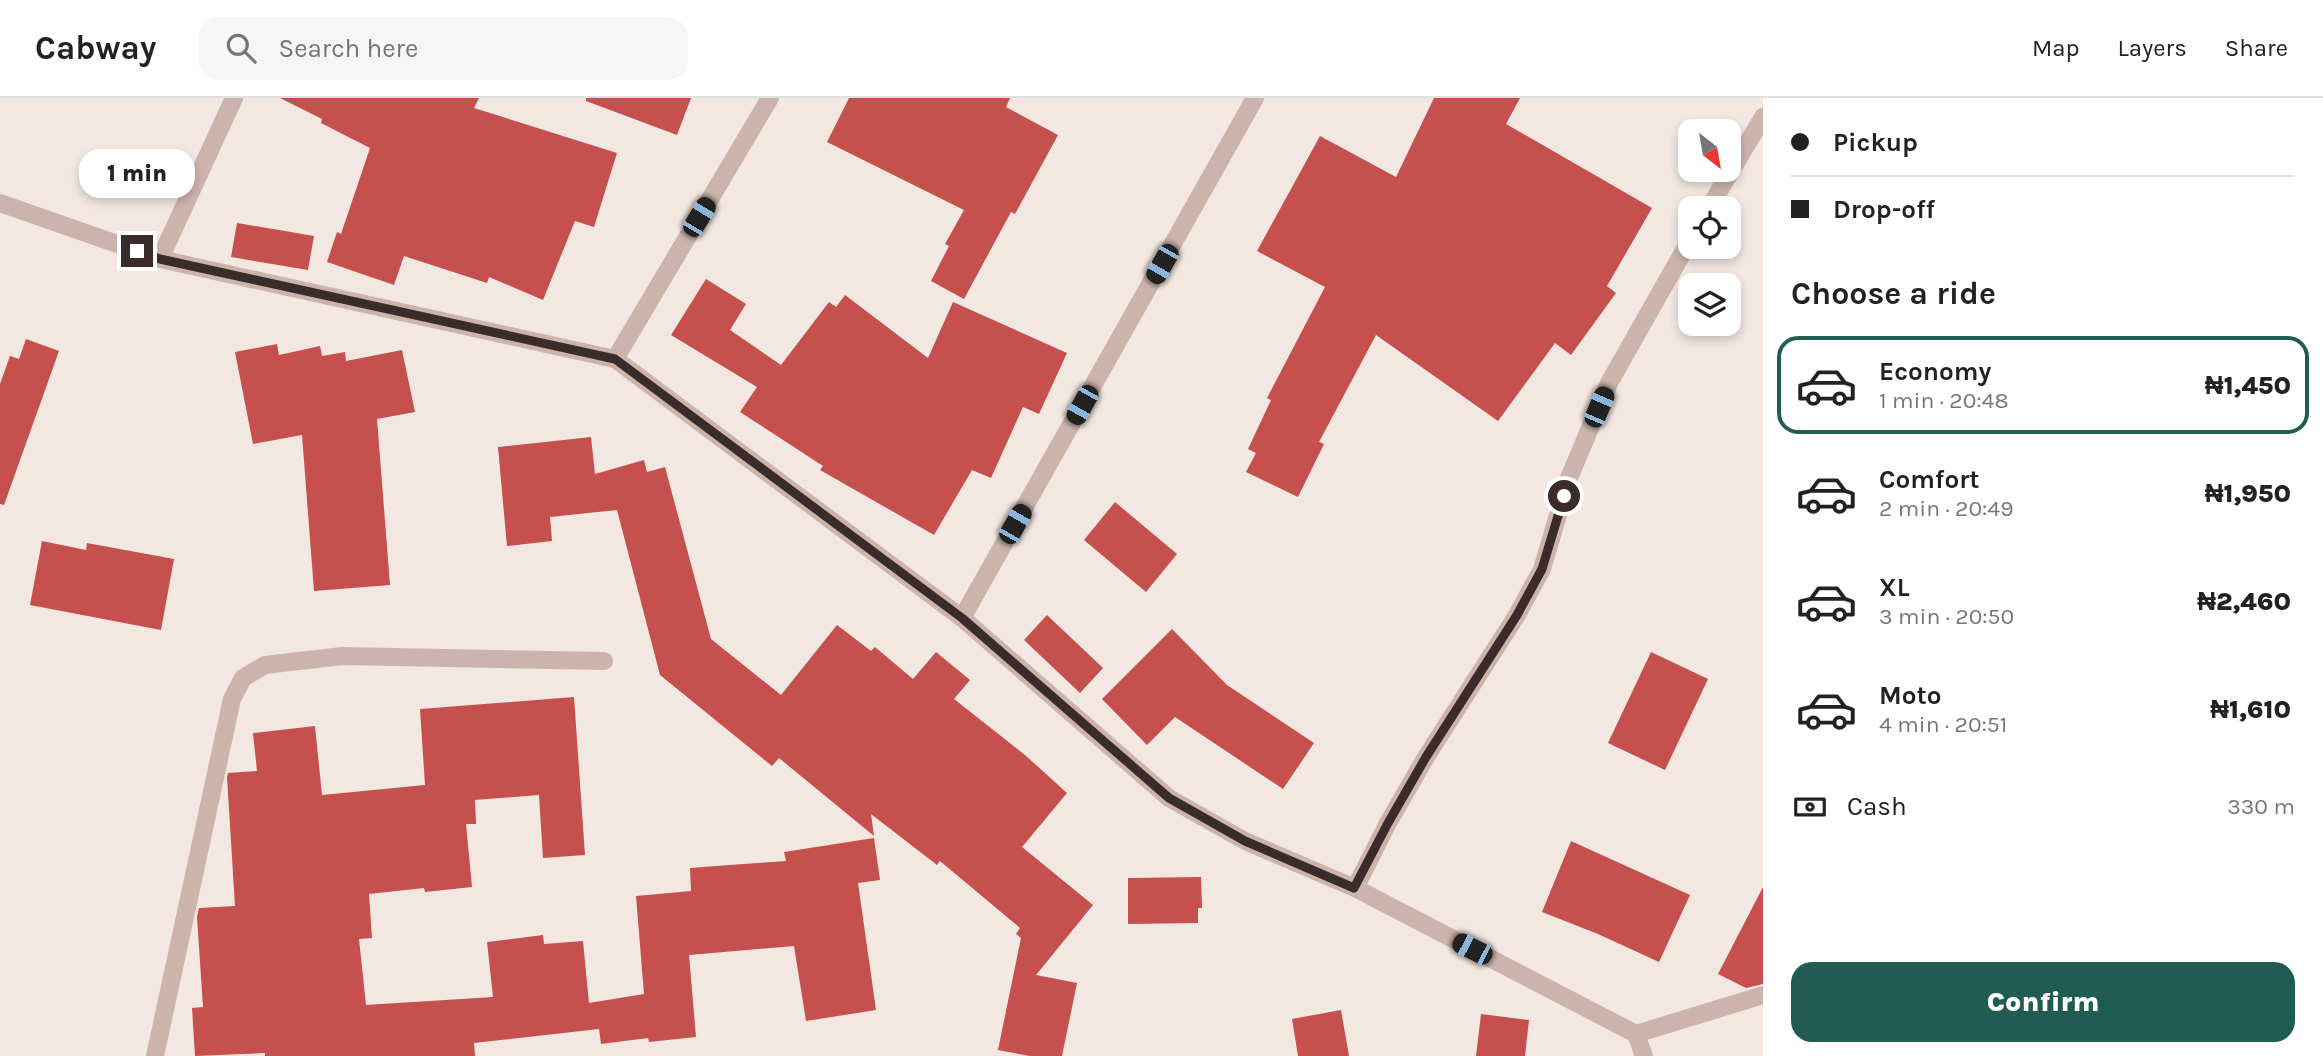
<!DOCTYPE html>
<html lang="en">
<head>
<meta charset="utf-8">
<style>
  :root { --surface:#fff; --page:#f6f6f6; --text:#222; --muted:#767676; --line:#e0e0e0; --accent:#205c52 }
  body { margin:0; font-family:Karla,sans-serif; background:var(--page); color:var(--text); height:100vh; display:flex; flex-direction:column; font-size:26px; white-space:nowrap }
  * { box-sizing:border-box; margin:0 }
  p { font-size:23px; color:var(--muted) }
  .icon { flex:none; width:38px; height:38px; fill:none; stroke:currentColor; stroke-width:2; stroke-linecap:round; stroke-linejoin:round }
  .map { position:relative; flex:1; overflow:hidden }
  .details { display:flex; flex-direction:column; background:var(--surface); width:560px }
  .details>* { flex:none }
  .top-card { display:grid; align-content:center; height:154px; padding:0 28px; background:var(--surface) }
  .needle { width:46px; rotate:149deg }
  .controls { position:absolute; left:1678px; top:21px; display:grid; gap:14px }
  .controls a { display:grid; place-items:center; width:63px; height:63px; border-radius:14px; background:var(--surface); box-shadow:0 4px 10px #0003; font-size:35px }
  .end { position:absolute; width:32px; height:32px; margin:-16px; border:9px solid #3a2c2b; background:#fff; box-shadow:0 0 0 4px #fff }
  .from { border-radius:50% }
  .bubble { position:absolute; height:49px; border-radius:21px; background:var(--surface); box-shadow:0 4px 10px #0003; font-size:23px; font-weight:800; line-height:49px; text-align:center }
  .car { position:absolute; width:21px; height:42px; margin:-21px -10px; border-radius:9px; box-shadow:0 0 5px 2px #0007; background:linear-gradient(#222 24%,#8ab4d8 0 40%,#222 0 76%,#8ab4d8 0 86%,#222 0) }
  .top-card b { display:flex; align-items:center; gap:24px; height:66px; font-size:26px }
  .top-card b+b { border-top:2px solid var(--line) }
  .top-card i { width:18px; height:18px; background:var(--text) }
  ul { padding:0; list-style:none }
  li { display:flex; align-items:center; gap:21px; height:98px; margin:0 14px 10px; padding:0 14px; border:4px solid transparent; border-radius:21px }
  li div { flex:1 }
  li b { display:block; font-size:26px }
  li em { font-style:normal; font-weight:800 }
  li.selected { border-color:var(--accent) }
  li>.icon { width:63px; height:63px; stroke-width:1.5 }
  h2 { padding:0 28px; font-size:32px; line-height:84px }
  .pay { display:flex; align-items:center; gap:18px; height:77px; padding:0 28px; font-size:26px }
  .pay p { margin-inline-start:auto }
  .button { display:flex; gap:14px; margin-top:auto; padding:14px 28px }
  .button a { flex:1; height:80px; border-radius:21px; background:var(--accent); color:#fff; font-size:28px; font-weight:800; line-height:80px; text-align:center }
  header { display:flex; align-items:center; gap:42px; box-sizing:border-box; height:98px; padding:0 35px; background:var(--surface); border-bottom:2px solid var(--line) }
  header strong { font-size:33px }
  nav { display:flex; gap:38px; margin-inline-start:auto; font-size:24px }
  .search { width:490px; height:63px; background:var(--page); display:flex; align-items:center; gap:18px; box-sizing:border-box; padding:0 24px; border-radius:21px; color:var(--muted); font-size:26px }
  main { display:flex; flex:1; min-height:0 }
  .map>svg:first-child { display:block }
  .building { fill:#c5504e }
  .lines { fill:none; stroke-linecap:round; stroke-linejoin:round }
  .street { stroke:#ccb4ac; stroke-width:18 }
  .route { stroke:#3a2c2b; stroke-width:9 }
</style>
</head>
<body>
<header>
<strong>Cabway</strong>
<div class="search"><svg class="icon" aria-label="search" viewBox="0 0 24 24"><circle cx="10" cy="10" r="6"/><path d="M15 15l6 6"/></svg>Search here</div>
<nav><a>Map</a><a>Layers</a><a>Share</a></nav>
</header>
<main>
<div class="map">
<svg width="1763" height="958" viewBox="0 0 1763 958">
  <rect width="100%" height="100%" fill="#f3e7e1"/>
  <g class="building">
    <polygon points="280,0 479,0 474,10 617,55 594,129 575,123 543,202 489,179 487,185 404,158 394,187 327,164 337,134 341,136 370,50 321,25 322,21"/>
    <polygon points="586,0 691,0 677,37 586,3"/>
    <polygon points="849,0 1010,0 1006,9 1058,37 1015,116 1011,114 964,201 931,183 949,148 945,146 964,112 827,44"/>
    <polygon points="1434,0 1520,0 1506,26 1652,110 1607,188 1616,195 1571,257 1555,245 1498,323 1376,237 1319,344 1324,346 1298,399 1246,374 1256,355 1248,351 1271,302 1267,300 1325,189 1257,153 1320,38 1396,79"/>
    <polygon points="237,125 314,138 308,172 231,159"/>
    <polygon points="706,181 746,206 730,232 781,267 829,204 836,209 845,197 928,260 953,204 1067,255 1039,316 1023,309 991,380 972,372 934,437 820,372 823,368 740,314 757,289 671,237"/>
    <polygon points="26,241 59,253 4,407 0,406 0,286 10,258 19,261"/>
    <polygon points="277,246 279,257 320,248 322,258 345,254 346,263 402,252 415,314 377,321 390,487 314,493 302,337 253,346 235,254"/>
    <polygon points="591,339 595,376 644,362 647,374 665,369 711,541 781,597 837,527 871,553 875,549 913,581 936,554 970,582 954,601 1025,657 1067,695 1022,749 1093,807 1036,877 1077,885 1062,958 1030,958 998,952 1021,840 1016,836 1020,830 940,763 937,767 871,716 874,738 779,660 772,668 660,577 617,412 550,419 552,443 507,448 498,349"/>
    <polygon points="1115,404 1177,456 1146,494 1084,442"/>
    <polygon points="42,443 86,452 87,445 174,461 161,532 30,507"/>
    <polygon points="1047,517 1103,570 1080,595 1024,542"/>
    <polygon points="1172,531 1227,587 1314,645 1283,691 1175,619 1147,647 1102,601"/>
    <polygon points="1651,554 1708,581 1665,672 1608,645"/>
    <polygon points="574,599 585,757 543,760 539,697 475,702 476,726 466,726 472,789 425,794 424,790 369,796 372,840 359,841 366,907 493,899 487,844 543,837 544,846 583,843 589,905 644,896 636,798 691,793 690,770 786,763 784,754 874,740 880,782 858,785 876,912 806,923 794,848 689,857 696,939 649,944 648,940 601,946 599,931 474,945 475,958 265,958 265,955 195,958 192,910 203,909 197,819 199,810 235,808 227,679 228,675 257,673 253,635 315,628 322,697 425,687 420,611"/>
    <polygon points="1571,743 1690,797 1659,864 1598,836 1542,814"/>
    <polygon points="1201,779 1202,810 1198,810 1198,825 1128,826 1128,780"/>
    <polygon points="1763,789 1763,886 1746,890 1718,876"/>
    <polygon points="1341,912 1349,958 1298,958 1292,921"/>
    <polygon points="1481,916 1529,922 1525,958 1476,958"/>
  </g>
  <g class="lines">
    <g class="street">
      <polyline points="0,105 160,161 615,261 962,520 1169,700 1245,743 1355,790 1636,936 1644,958"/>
      <polyline points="1709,110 1763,19"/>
      <polyline points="160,161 234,0"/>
      <polyline points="615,261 770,0"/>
      <polyline points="962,520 1255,0"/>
      <polyline points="1355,790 1388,725 1426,659 1517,517 1542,471 1569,380 1609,285 1690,142"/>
      <polyline points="1636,936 1763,897"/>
      <polyline points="155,958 232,601 243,580 265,567 342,558 604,563"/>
    </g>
  </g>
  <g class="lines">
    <polyline class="route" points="137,153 160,161 615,261 962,520 1169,700 1245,743 1354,790 1388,725 1426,659 1517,517 1542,471 1564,398"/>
  </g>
</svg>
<div class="controls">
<a><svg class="needle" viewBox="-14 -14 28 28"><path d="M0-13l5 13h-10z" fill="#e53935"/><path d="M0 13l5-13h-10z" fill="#767676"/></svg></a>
<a><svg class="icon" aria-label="locate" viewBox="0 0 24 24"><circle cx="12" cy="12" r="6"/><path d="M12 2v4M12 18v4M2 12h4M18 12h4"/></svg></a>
<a><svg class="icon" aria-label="layers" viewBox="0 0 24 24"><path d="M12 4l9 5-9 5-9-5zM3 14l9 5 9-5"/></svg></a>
</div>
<i class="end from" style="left:1564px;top:398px"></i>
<i class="end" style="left:137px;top:153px"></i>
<div class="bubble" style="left:79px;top:51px;width:116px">1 min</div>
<i class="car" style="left:699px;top:119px;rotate:31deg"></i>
<i class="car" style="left:1162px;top:166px;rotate:210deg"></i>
<i class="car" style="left:1082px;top:307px;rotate:209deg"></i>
<i class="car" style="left:1599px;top:309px;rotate:23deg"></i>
<i class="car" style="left:1015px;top:426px;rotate:30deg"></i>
<i class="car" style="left:1472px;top:851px;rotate:297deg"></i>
</div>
<section class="details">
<div class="top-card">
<b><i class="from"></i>Pickup</b>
<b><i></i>Drop-off</b>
</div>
<h2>Choose a ride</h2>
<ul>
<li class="selected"><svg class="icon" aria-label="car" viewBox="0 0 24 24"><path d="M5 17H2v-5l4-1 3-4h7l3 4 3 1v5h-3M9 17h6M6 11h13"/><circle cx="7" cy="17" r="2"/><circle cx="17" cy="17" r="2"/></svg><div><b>Economy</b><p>1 min · 20:48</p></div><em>₦1,450</em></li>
<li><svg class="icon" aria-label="car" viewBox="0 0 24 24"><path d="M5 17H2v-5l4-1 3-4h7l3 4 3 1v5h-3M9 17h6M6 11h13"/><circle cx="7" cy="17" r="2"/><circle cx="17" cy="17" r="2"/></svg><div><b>Comfort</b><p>2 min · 20:49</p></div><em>₦1,950</em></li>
<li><svg class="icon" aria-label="car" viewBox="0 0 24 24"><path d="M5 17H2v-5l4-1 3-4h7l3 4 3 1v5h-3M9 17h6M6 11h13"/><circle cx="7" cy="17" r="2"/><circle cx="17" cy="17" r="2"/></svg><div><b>XL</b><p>3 min · 20:50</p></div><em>₦2,460</em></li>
<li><svg class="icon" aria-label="car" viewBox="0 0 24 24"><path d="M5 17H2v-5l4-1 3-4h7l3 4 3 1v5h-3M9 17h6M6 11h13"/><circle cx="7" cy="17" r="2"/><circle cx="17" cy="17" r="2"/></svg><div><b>Moto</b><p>4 min · 20:51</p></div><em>₦1,610</em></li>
</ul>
<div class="pay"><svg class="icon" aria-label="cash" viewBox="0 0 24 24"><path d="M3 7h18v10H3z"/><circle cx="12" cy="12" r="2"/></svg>Cash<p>330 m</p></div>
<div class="button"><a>Confirm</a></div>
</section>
</main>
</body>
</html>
